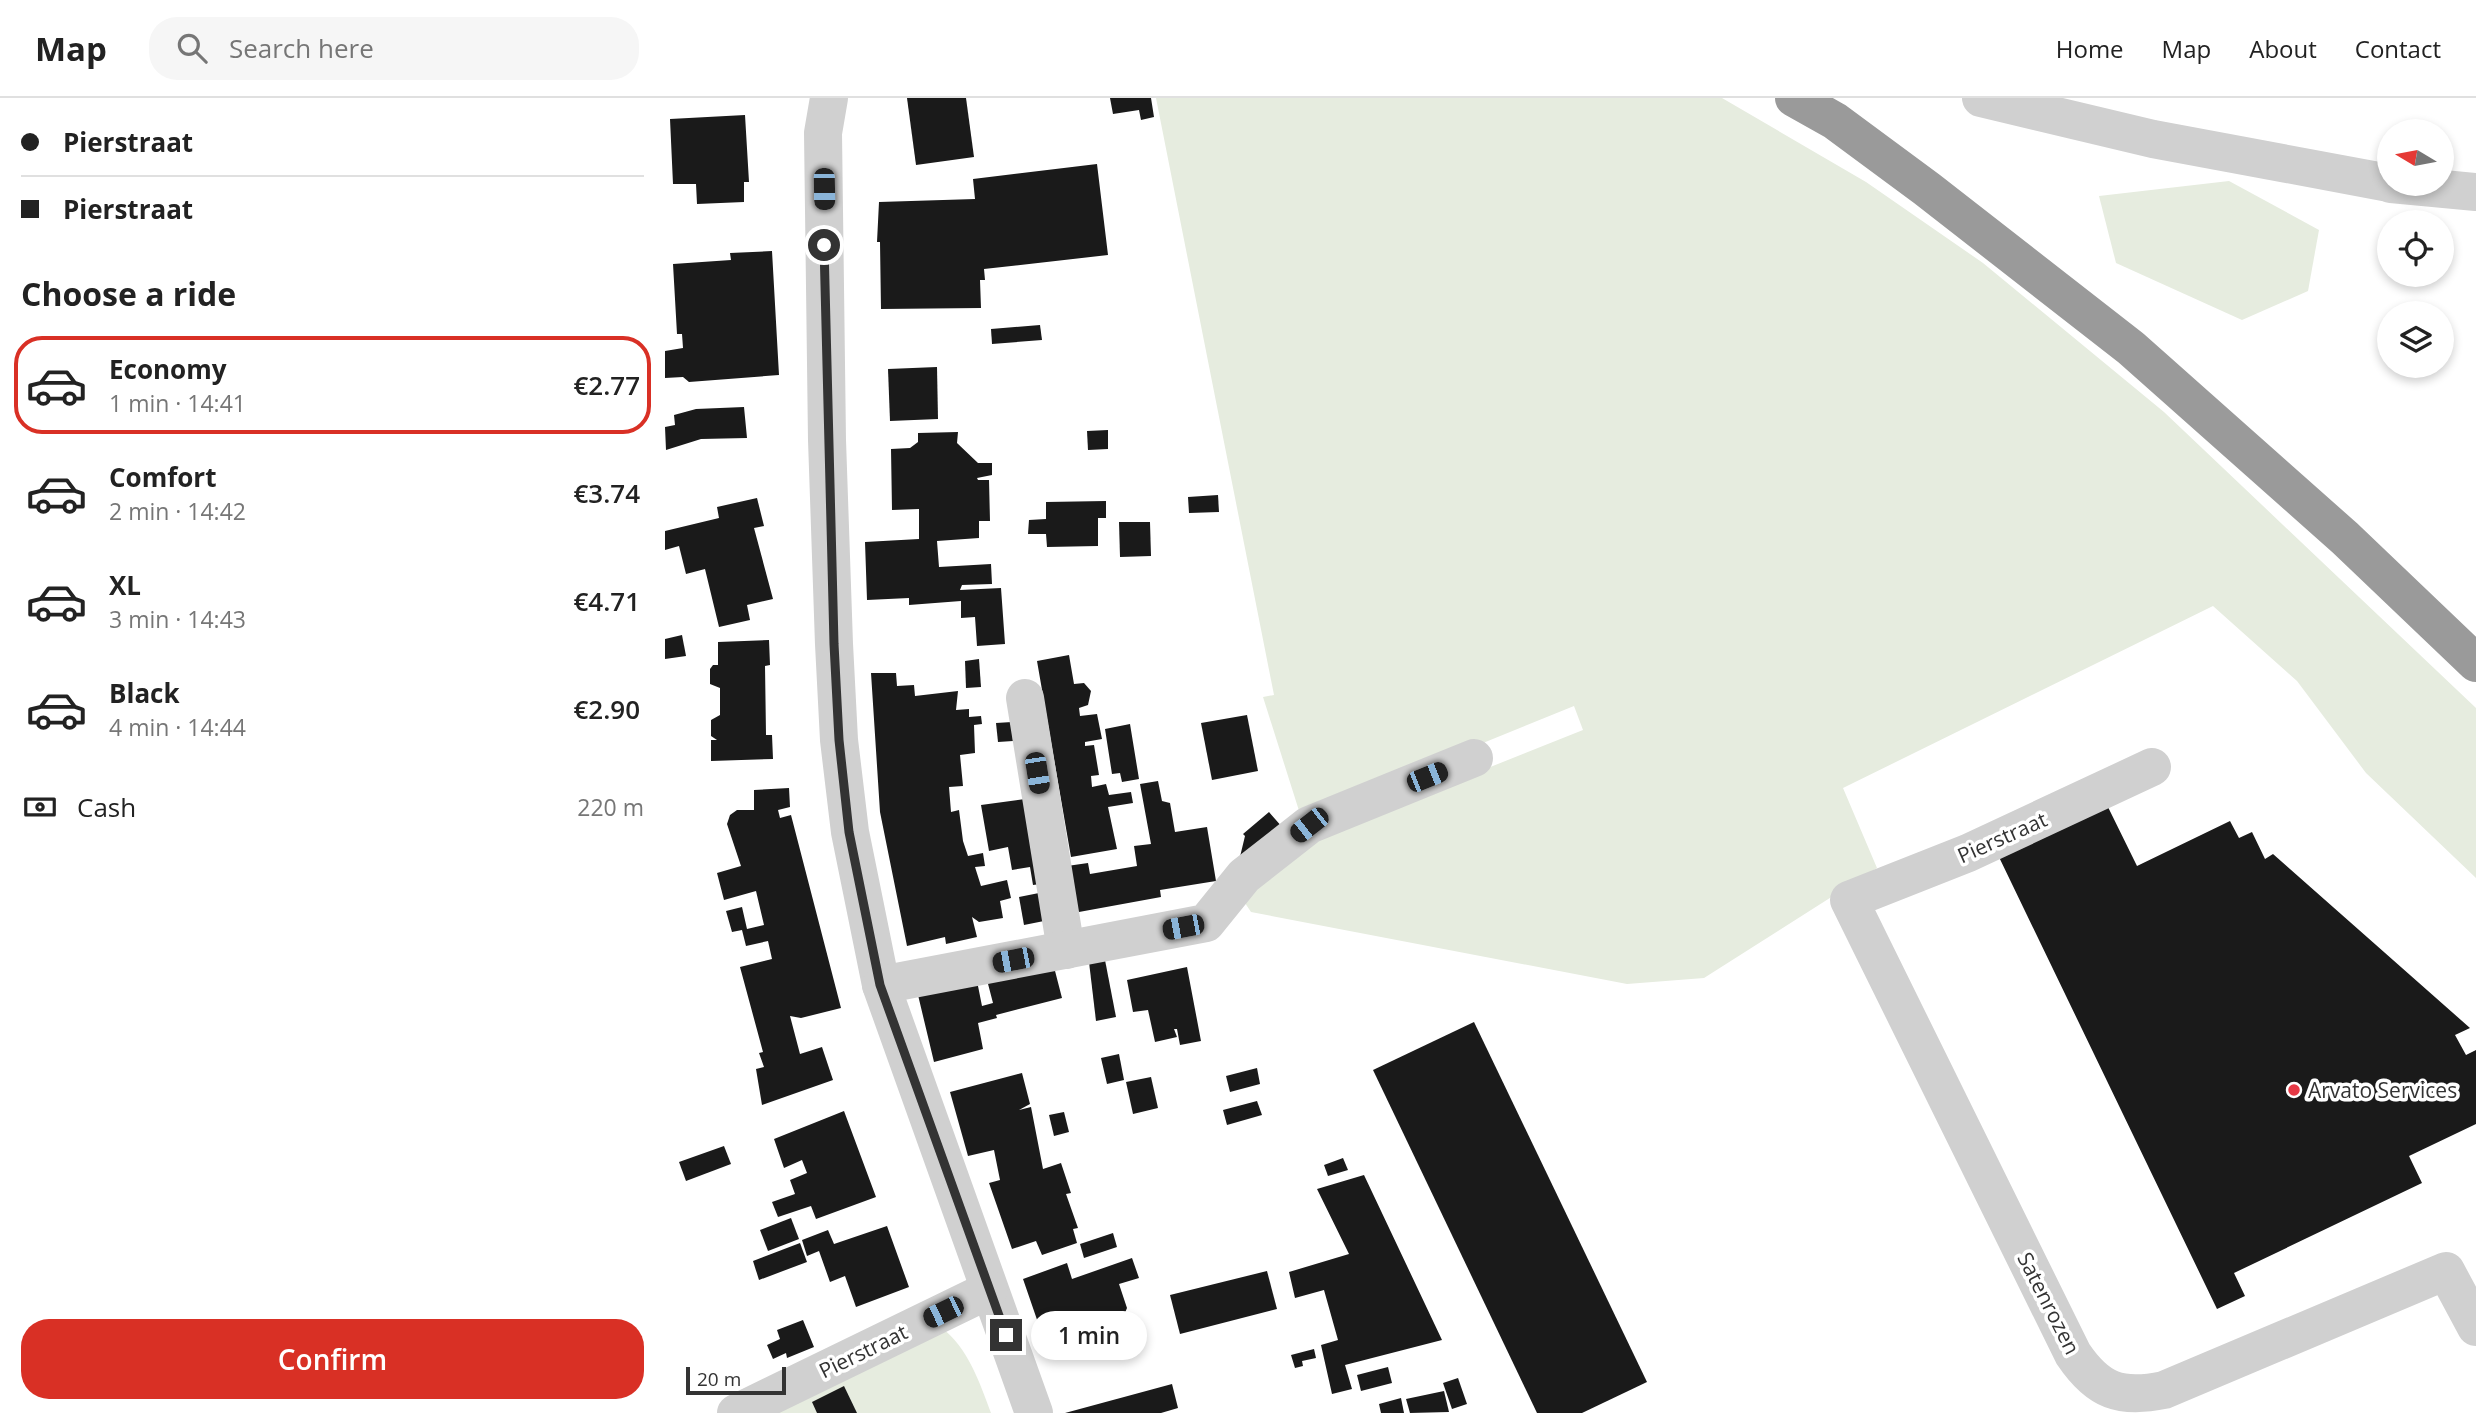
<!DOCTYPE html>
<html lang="en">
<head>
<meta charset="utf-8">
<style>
  :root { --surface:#fff; --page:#f6f6f6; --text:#222; --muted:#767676; --line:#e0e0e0; --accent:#d93025 }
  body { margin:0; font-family:"Open Sans",sans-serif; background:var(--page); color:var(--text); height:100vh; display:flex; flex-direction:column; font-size:26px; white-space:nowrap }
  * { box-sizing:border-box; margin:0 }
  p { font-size:23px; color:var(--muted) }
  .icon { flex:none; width:38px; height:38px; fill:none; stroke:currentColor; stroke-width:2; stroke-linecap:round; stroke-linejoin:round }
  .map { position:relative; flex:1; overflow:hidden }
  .sheet { display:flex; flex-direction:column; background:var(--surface); width:665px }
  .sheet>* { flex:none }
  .banner { display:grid; align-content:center; height:154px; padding:0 21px; background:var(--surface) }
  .needle { width:46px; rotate:280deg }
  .controls { position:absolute; left:1712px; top:21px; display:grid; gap:14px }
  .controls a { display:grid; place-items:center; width:77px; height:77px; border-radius:50%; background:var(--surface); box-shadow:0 4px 10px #0003; font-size:35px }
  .scale { position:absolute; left:21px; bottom:18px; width:100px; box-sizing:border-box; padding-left:7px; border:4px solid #333; border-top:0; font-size:19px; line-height:24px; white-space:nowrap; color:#333; -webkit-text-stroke:5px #fff; paint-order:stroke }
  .end { position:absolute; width:32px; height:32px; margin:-16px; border:9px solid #333; background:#fff; box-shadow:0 0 0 4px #fff }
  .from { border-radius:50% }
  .bubble { position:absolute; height:49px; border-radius:24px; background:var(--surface); box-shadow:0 4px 10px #0003; font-size:23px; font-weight:600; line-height:49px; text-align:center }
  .car { position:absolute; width:21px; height:42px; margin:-21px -10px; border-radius:9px; box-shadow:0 0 5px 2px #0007; background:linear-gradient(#222 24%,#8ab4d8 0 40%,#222 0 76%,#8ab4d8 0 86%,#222 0) }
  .banner b { display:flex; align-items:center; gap:24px; height:66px; font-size:26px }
  .banner b+b { border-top:2px solid var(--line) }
  .banner i { width:18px; height:18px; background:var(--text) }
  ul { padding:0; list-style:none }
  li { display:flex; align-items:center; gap:21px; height:98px; margin:0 14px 10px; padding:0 7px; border:4px solid transparent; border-radius:28px }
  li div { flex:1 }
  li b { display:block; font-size:26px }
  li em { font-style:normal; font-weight:600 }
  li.selected { border-color:var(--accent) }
  li>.icon { width:63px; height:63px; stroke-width:1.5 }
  h2 { padding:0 21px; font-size:32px; line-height:84px }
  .pay { display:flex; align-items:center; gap:18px; height:77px; padding:0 21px; font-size:26px }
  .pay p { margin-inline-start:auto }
  .cta { display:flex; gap:14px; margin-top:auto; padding:14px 21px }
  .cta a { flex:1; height:80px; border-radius:28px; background:var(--accent); color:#fff; font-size:28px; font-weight:600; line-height:80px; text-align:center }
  header { display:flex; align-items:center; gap:42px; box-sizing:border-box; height:98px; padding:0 35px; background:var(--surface); border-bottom:2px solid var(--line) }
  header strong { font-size:33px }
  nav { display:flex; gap:38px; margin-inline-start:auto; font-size:24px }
  .search { width:490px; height:63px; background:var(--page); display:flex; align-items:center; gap:18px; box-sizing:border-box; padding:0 24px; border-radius:28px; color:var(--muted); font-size:26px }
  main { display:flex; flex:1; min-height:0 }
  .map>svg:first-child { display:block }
  .green { fill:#e6ecdf }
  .building { fill:#1a1a1a }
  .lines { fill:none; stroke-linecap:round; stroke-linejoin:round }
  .minor { stroke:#d0d0d0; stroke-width:38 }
  .highway { stroke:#9a9a9a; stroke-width:38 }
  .route { stroke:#333; stroke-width:9 }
  .poi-dot { fill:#e63946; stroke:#fff; stroke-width:2.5 }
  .labels { text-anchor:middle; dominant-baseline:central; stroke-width:7; stroke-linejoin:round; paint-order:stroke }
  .street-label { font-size:21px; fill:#333; stroke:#fff }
  .poi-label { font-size:21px; fill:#333; stroke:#fff; text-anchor:start }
</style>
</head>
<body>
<header>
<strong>Map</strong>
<div class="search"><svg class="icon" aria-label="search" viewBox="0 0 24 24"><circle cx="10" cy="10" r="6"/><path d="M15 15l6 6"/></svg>Search here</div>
<nav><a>Home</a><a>Map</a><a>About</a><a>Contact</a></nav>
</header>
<main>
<section class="sheet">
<div class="banner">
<b><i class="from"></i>Pierstraat</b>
<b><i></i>Pierstraat</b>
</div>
<h2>Choose a ride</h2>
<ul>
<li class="selected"><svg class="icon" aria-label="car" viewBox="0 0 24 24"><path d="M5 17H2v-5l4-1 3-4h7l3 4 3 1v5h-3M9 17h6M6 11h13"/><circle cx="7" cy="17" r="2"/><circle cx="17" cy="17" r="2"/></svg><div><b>Economy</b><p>1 min · 14:41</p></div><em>€2.77</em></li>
<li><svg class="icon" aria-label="car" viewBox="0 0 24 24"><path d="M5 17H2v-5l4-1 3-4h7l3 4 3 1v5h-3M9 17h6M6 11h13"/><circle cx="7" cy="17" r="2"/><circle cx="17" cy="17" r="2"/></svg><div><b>Comfort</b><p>2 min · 14:42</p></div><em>€3.74</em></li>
<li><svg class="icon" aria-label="car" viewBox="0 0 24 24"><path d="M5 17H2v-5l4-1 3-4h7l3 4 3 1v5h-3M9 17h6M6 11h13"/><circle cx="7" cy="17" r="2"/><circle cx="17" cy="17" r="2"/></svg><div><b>XL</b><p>3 min · 14:43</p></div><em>€4.71</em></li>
<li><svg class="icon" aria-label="car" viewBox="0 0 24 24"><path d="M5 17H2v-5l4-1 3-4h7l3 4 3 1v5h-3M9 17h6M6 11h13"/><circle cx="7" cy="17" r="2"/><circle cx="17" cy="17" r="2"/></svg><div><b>Black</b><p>4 min · 14:44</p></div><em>€2.90</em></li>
</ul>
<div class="pay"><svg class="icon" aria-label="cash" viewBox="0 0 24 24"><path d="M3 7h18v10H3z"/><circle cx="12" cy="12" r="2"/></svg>Cash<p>220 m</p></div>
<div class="cta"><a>Confirm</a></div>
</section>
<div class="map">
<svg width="1811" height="1315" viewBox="0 0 1811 1315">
  <rect width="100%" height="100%" fill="#fff"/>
  <g class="green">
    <polygon points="491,0 1057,0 1201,84 1318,165 1499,314 1811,610 1811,780 1701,675 1632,583 1548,508 1178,690 1212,770 1039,880 962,886 586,814 576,799 635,745 918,632 909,608 636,719 598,599 609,597"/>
    <polygon points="1564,83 1654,132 1643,193 1577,222 1451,165 1434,98"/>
    <path d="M277,1230C303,1250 315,1285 326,1315H101Z"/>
  </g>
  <g class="building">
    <polygon points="242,0 301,0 309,59 251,67"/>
    <polygon points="445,0 486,0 489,19 476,22 474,12 448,16"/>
    <polygon points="80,17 84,84 79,84 79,104 32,106 31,86 8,86 5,21"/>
    <polygon points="432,66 443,157 319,171 320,182 315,182 316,210 216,211 215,144 212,144 214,104 310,101 308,81"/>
    <polygon points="107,153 114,277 24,284 18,279 0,280 0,253 18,250 17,236 12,236 8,166 66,162 65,155"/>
    <polygon points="375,227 377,242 327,246 326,231"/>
    <polygon points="272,269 273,321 225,323 223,271"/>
    <polygon points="79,309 82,340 36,341 1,352 0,329 10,327 9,317 31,311"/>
    <polygon points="443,332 443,351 423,352 422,333"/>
    <polygon points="293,334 292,345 313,365 327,365 327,377 312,380 313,382 324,382 325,423 314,423 314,440 272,443 274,469 326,466 327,486 297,487 295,492 336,490 340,546 312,548 310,519 296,520 296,503 244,507 244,500 202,502 200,444 254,441 254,411 227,412 226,351 245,350 253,344 253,335"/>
    <polygon points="553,397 554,414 524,415 523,399"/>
    <polygon points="92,400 99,428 89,430 108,501 82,507 85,522 54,529 40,471 21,476 14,448 0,452 0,433 54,420 52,409"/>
    <polygon points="441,403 441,420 433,420 433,448 382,449 381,436 363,436 364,422 381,421 381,404"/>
    <polygon points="454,424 485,424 486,458 455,459"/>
    <polygon points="17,537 21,558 0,561 0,541"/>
    <polygon points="104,542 105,567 100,568 101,637 107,637 108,661 46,663 46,642 52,642 46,638 46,622 55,617 55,590 45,586 45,571 48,567 53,567 53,544"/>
    <polygon points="404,557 409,586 419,585 426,593 423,607 414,610 415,618 432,616 437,641 420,644 420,648 429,647 434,677 426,678 427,689 441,686 444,697 466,694 468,705 443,709 452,751 406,759 372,563"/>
    <polygon points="314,561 316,589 301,590 300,563"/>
    <polygon points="206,575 231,575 232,588 249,587 250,598 293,593 291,612 304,611 304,619 316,618 317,626 309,627 310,655 295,657 298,688 284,689 286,714 294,712 298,743 303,758 318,755 320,768 310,769 316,788 342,782 346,800 335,803 338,820 314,824 307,819 312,839 281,846 280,839 242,848 215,714"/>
    <polygon points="582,617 593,673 547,682 536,625"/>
    <polygon points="347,624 348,643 333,644 331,625"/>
    <polygon points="465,626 474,681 457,684 455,675 447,676 440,631"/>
    <polygon points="493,683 497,703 505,705 510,734 542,729 551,783 495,792 496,799 403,816 395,769 423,765 425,776 472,768 469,748 486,746 475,686"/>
    <polygon points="124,690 125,709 113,712 115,720 126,717 176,910 136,920 125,918 135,956 157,949 168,982 97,1007 91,971 99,969 94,955 98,954 75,869 107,861 103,843 81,848 77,832 67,834 61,813 77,809 82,831 99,827 91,793 59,802 52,775 76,768 62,726 65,717 72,712 89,712 89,692"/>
    <polygon points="367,700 383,785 368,787 365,769 347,772 343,749 324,753 316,707"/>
    <polygon points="1441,705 1472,768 1565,723 1574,740 1587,734 1600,761 1608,756 1805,930 1790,937 1801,957 1811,952 1811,1026 1744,1058 1757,1085 1569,1175 1580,1198 1552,1211 1333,757"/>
    <polygon points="604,714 618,730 573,767 580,738 578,736"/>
    <polygon points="384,793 389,821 359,827 354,799"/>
    <polygon points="440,862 451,919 431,923 424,864"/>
    <polygon points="389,869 397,900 331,917 332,920 313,925 318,951 269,964 253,897 312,883 317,908 328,905 322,882"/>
    <polygon points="522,869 536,943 515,947 512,931 509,931 512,939 490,944 483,912 468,914 462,882"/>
    <polygon points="809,924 982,1284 917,1315 872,1315 708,972"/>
    <polygon points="454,956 459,982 442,986 436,960"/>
    <polygon points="592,970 595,986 565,994 561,978"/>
    <polygon points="357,975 365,1006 354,1012 366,1009 378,1071 396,1065 406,1095 401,1096 413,1130 408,1131 412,1145 377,1157 371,1143 347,1151 324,1085 335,1082 329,1052 303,1058 285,994"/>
    <polygon points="486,979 493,1010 468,1016 461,984"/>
    <polygon points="592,1003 597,1017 562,1027 558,1012"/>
    <polygon points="179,1013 211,1099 151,1121 146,1108 113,1119 107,1104 130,1096 125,1082 142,1075 137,1062 119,1070 109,1041"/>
    <polygon points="399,1014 404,1034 389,1038 384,1017"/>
    <polygon points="59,1048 66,1066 21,1083 14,1064"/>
    <polygon points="678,1060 683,1072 663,1078 659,1067"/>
    <polygon points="699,1077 777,1242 680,1267 687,1291 667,1296 656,1247 673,1242 659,1192 630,1200 624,1174 684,1156 652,1091"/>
    <polygon points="126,1120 134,1141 103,1153 95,1132"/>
    <polygon points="222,1128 244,1189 191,1209 180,1178 165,1184 154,1153 142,1158 137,1142 163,1132 169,1146"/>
    <polygon points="448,1135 452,1149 419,1160 415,1146"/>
    <polygon points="135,1145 142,1164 94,1182 88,1163"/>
    <polygon points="467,1160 474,1180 454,1186 462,1210 457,1222 410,1237 409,1231 379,1242 358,1181 402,1165 407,1181"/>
    <polygon points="602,1173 612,1211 515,1236 505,1197"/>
    <polygon points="138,1222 149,1249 122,1260 121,1255 108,1261 102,1247 115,1241 112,1232"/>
    <polygon points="649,1251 651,1260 637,1263 638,1268 630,1270 626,1257"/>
    <polygon points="723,1269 727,1285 696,1293 692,1277"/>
    <polygon points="793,1280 802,1306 787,1311 778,1285"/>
    <polygon points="507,1286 513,1310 496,1315 400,1315"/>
    <polygon points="179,1288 192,1315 152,1315 147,1304"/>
    <polygon points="779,1293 784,1314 745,1315 741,1301"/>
    <polygon points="736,1300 739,1315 716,1315 714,1306"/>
  </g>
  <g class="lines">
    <g class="minor">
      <polyline points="164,0 158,35 162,342 169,546 174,642 185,734 216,887 369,1315"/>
      <polyline points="1316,0 1488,41 1724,85"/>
      <polyline points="1726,86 1811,94"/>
      <polyline points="360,600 401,852"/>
      <path d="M1487,669L1303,755L1184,802L1408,1256C1433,1293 1455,1301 1499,1292L1781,1173L1811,1229"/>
      <polyline points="216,887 541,825 579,778 644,727 809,660"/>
      <polyline points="71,1315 324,1192"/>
    </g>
    <polyline class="highway" points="1129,0 1170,23 1262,91 1466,250 1680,440 1811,565"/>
  </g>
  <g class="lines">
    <polyline class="route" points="159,147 169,546 174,642 184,734 215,887 341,1237"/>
  </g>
  <circle class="poi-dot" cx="1629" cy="992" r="7"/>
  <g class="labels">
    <g class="street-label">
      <text transform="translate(1337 739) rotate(-24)">Pierstraat</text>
      <text transform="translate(1384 1205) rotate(63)">Satenrozen</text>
      <text transform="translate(198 1253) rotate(-26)">Pierstraat</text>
    </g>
    <g class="poi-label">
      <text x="1643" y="992">Arvato Services</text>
    </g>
  </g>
</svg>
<div class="controls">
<a><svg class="needle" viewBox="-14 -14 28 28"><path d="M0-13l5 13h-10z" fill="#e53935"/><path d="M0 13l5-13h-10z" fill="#767676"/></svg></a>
<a><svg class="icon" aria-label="locate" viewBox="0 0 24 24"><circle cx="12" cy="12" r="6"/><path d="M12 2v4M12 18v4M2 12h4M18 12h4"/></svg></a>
<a><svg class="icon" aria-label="layers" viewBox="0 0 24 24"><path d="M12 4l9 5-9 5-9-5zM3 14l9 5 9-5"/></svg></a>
</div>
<div class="scale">20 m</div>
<i class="end from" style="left:159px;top:147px"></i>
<i class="end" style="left:341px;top:1237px"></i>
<div class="bubble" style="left:366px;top:1213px;width:116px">1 min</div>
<i class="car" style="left:159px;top:91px;rotate:179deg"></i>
<i class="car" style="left:372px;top:675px;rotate:171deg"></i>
<i class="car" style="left:762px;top:679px;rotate:68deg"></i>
<i class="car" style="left:644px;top:727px;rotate:232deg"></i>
<i class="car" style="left:518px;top:829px;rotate:259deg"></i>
<i class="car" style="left:348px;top:862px;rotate:259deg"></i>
<i class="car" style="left:278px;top:1214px;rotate:244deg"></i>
</div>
</main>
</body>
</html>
